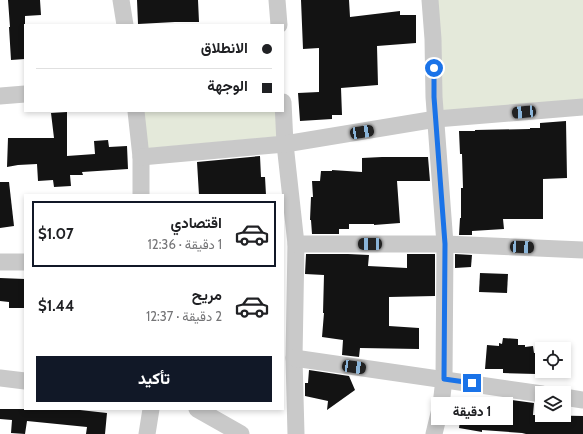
<!DOCTYPE html>
<html lang="ar">
<head>
<meta charset="utf-8">
<style>
  :root { --surface:#fff; --page:#f6f6f6; --text:#202124; --muted:#757577; --line:#e0e0e0; --accent:#111827 }
  body { margin:0; font-family:Cabin,Vazirmatn,sans-serif; background:var(--page); color:var(--text); direction:rtl; height:100vh; display:flex; flex-direction:column; font-size:15px; white-space:nowrap }
  * { box-sizing:border-box; margin:0 }
  p { font-size:13px; color:var(--muted) }
  .icon { flex:none; width:22px; height:22px; fill:none; stroke:currentColor; stroke-width:2; stroke-linecap:round; stroke-linejoin:round }
  .map { position:relative; flex:1; overflow:hidden; direction:ltr }
  .panel { position:absolute; left:24px; top:194px; width:260px; height:216px; display:flex; flex-direction:column; background:var(--surface); border-radius:0px; box-shadow:0 2px 6px #0003; direction:rtl }
  .panel>* { flex:none }
  .guide { position:absolute; left:24px; top:24px; width:260px; height:88px; border-radius:0px; box-shadow:0 2px 6px #0003; direction:rtl; display:grid; align-content:center; height:88px; padding:0 12px; background:var(--surface) }
  .fabs { position:absolute; left:535px; top:342px; display:grid; gap:8px }
  .fabs a { display:grid; place-items:center; width:36px; height:36px; border-radius:0px; background:var(--surface); box-shadow:0 2px 6px #0003; font-size:20px }
  .end { position:absolute; width:18px; height:18px; margin:-9px; border:5px solid #1a73e8; background:#fff; box-shadow:0 0 0 2px #fff }
  .from { border-radius:50% }
  .bubble { position:absolute; height:28px; border-radius:0px; background:var(--surface); box-shadow:0 2px 6px #0003; font-size:13px; font-weight:800; line-height:28px; text-align:center; direction:rtl }
  .car { position:absolute; width:12px; height:24px; margin:-12px -6px; border-radius:5px; box-shadow:0 0 3px 1px #0007; background:linear-gradient(#222 24%,#8ab4d8 0 40%,#222 0 76%,#8ab4d8 0 86%,#222 0) }
  .guide b { display:flex; align-items:center; gap:14px; height:38px; font-size:15px }
  .guide b+b { border-top:1px solid var(--line) }
  .guide i { width:10px; height:10px; background:var(--text) }
  ul { padding:7px 0 0; list-style:none }
  li { display:flex; align-items:center; gap:12px; height:66px; margin:0 8px 6px; padding:0 4px; border:2px solid transparent; border-radius:0px }
  li div { flex:1 }
  li b { display:block; font-size:15px }
  li em { font-style:normal; font-weight:800 }
  li.current { border-color:var(--accent) }
  li>.icon { width:36px; height:36px; stroke-width:1.5 }
  .primary-button { display:flex; gap:8px; margin-top:auto; padding:8px 12px }
  .primary-button a { flex:1; height:46px; border-radius:0px; background:var(--accent); color:#fff; font-size:16px; font-weight:800; line-height:46px; text-align:center }
  .map>svg:first-child { display:block }
  .green { fill:#e4e9da }
  .building { fill:#131313 }
  .lines { fill:none; stroke-linecap:round; stroke-linejoin:round }
  .minor { stroke:#c9c9c9; stroke-width:17 }
  .route { stroke:#1a73e8; stroke-width:5 }
</style>
</head>
<body>
<div class="map">
<svg width="583" height="434" viewBox="0 0 583 434">
  <rect width="100%" height="100%" fill="#fff"/>
  <g class="green">
    <polygon points="430,0 583,0 583,106 436,119"/>
    <polygon points="136,111 283,111 285,136 141,149"/>
  </g>
  <g class="building">
    <polygon points="8,0 40,0 41,15 25,16 25,59 11,60 9,27 10,27"/>
    <polygon points="137,0 198,0 199,22 175,22 138,24"/>
    <polygon points="301,0 349,0 350,17 400,11 400,15 416,15 416,43 377,46 378,85 341,88 342,115 332,115 332,119 300,121 298,93 319,92 319,48 303,49"/>
    <polygon points="67,112 67,156 95,154 94,141 108,140 109,147 127,146 128,169 82,172 83,175 70,175 71,186 54,187 53,180 38,181 37,164 18,165 7,167 8,138 54,138 51,113"/>
    <polygon points="566,121 567,178 543,179 543,219 503,219 504,229 472,231 472,235 459,235 460,218 461,218 461,188 463,188 462,154 460,154 459,131 475,131 475,130 530,129 530,128 540,128 540,123"/>
    <polygon points="260,156 261,177 265,177 266,195 199,195 197,162"/>
    <polygon points="382,157 428,157 430,181 397,181 400,223 374,225 374,224 349,224 349,229 339,229 339,234 312,234 311,220 310,220 311,197 313,197 312,181 320,181 321,171 332,171 332,170 362,172 362,158"/>
    <polygon points="0,182 9,182 14,226 0,228"/>
    <polygon points="306,254 348,254 369,255 368,266 407,268 407,254 435,254 435,296 389,297 389,326 419,328 419,349 360,348 359,357 342,355 343,340 322,337 324,313 323,313 324,275 305,274"/>
    <polygon points="455,254 472,255 471,267 455,268"/>
    <polygon points="480,273 508,274 507,293 479,292"/>
    <polygon points="0,278 25,279 25,308 9,308 9,302 0,301"/>
    <polygon points="503,338 518,339 518,345 525,345 525,347 533,346 534,353 542,353 542,371 564,371 564,355 568,355 567,377 536,375 536,374 503,373 503,369 485,369 487,345 499,346 499,343 502,344"/>
    <polygon points="309,370 349,376 355,390 327,410 328,401 305,396 305,383 308,383"/>
    <polygon points="490,397 534,403 533,415 583,416 583,434 526,434 522,433 482,430 482,432 459,428 461,412 489,414"/>
    <polygon points="0,409 71,409 107,413 105,434 86,434 87,427 27,421 25,434 11,433 12,420 0,419"/>
  </g>
  <g class="lines">
    <g class="minor">
      <polyline points="121,0 125,25"/>
      <polyline points="277,0 279,25"/>
      <polyline points="430,0 433,39 434,97 445,244 444,379 441,405 434,434"/>
      <polyline points="0,96 25,94"/>
      <polyline points="283,102 285,144 296,244 294,358 296,434"/>
      <polyline points="136,111 141,157 141,195"/>
      <polyline points="141,157 285,144 436,119 583,107"/>
      <polyline points="296,244 445,244 583,250"/>
      <polyline points="0,262 25,262"/>
      <polyline points="294,358 542,394"/>
      <polyline points="0,378 25,381"/>
      <polyline points="564,397 583,400"/>
      <polyline points="197,409 241,434"/>
      <polyline points="147,434 151,409"/>
    </g>
  </g>
  <g class="lines">
    <polyline class="route" points="434,68 434,97 445,244 444,379 472,383"/>
  </g>
</svg>
<div class="fabs">
<a><svg class="icon" aria-label="locate" viewBox="0 0 24 24"><circle cx="12" cy="12" r="6"/><path d="M12 2v4M12 18v4M2 12h4M18 12h4"/></svg></a>
<a><svg class="icon" aria-label="layers" viewBox="0 0 24 24"><path d="M12 4l9 5-9 5-9-5zM3 14l9 5 9-5"/></svg></a>
</div>
<i class="end from" style="left:434px;top:68px"></i>
<i class="end" style="left:472px;top:383px"></i>
<div class="bubble" style="left:431px;top:397px;width:82px">1 دقيقة</div>
<i class="car" style="left:524px;top:112px;rotate:265deg"></i>
<i class="car" style="left:362px;top:132px;rotate:81deg"></i>
<i class="car" style="left:370px;top:244px;rotate:270deg"></i>
<i class="car" style="left:522px;top:247px;rotate:93deg"></i>
<i class="car" style="left:354px;top:367px;rotate:98deg"></i>
<div class="guide">
<b><i class="from"></i>الانطلاق</b>
<b><i></i>الوجهة</b>
</div>
<section class="panel">
<ul>
<li class="current"><svg class="icon" aria-label="car" viewBox="0 0 24 24"><path d="M5 17H2v-5l4-1 3-4h7l3 4 3 1v5h-3M9 17h6M6 11h13"/><circle cx="7" cy="17" r="2"/><circle cx="17" cy="17" r="2"/></svg><div><b>اقتصادي</b><p>1 دقيقة · 12:36</p></div><em>$1.07</em></li>
<li><svg class="icon" aria-label="car" viewBox="0 0 24 24"><path d="M5 17H2v-5l4-1 3-4h7l3 4 3 1v5h-3M9 17h6M6 11h13"/><circle cx="7" cy="17" r="2"/><circle cx="17" cy="17" r="2"/></svg><div><b>مريح</b><p>2 دقيقة · 12:37</p></div><em>$1.44</em></li>
</ul>
<div class="primary-button"><a>تأكيد</a></div>
</section>
</div>
</body>
</html>
